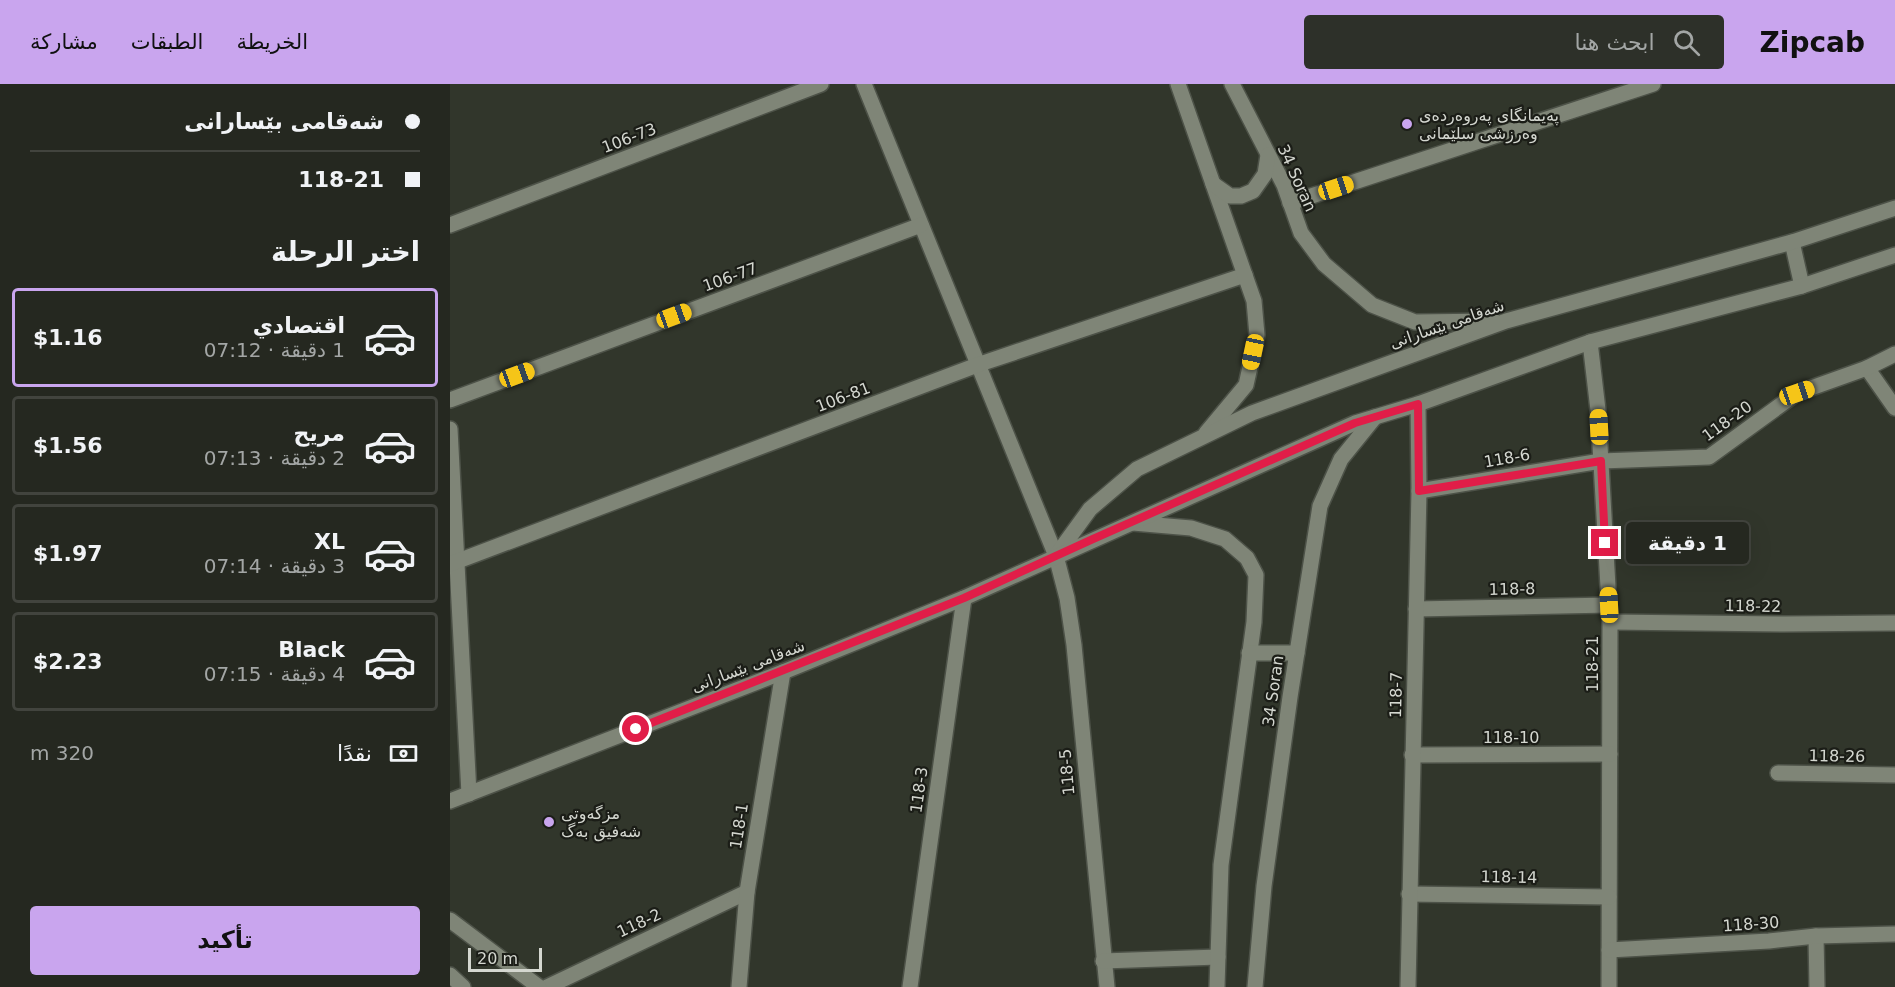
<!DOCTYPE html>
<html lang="ar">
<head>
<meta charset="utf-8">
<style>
  :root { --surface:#252820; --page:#2d3029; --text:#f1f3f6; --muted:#a3a6a5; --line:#42443e; --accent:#c9a5ee }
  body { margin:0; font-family:"DejaVu Sans",Cairo,sans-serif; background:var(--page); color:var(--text); direction:rtl; height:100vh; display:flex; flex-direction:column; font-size:22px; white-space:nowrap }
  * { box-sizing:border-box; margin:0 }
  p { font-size:20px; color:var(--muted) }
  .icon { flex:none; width:33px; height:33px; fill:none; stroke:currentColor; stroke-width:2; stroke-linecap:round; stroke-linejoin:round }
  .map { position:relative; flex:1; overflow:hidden; direction:ltr }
  .panel { display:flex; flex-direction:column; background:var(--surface); width:450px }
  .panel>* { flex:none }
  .hud { display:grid; align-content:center; height:132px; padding:0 30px; background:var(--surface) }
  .scale { position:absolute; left:18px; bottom:15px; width:74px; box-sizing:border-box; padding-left:6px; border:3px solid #d4d7d0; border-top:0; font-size:16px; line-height:21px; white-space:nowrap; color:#d4d7d0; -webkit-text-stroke:4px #1b1d17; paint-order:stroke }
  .end { position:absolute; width:27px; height:27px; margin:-14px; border:8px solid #e11d48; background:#fff; box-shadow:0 0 0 3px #fff }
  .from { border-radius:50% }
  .bubble { position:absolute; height:42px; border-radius:6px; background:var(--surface); box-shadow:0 6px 24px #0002,0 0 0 2px var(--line); font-size:20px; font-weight:800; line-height:42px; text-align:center; direction:rtl }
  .car { position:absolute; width:18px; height:36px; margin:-18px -9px; border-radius:8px; box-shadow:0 0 4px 2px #0007; background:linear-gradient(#f5c518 24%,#345 0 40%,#f5c518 0 76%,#345 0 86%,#f5c518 0) }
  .hud b { display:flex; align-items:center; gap:21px; height:57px; font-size:22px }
  .hud b+b { border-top:2px solid var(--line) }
  .hud i { width:15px; height:15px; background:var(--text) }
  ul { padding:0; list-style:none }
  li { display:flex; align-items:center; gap:18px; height:99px; margin:0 12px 9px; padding:0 18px; border:3px solid var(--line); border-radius:6px }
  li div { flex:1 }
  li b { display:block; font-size:22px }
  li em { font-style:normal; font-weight:800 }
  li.on { border-color:var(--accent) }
  li>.icon { width:54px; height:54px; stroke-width:1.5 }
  h2 { padding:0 30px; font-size:27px; line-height:72px }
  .pay { display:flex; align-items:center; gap:15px; height:66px; padding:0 30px; font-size:22px }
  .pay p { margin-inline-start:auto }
  .primary-button { display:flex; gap:12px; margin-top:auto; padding:12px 30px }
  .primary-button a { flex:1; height:69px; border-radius:6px; background:var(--accent); color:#111; font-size:24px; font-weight:800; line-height:69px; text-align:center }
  header { display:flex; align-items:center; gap:36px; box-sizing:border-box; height:84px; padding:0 30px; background:var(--accent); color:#111 }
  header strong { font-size:28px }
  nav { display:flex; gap:33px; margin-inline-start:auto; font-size:21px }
  .search { width:420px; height:54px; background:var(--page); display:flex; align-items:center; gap:15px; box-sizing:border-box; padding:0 21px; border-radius:6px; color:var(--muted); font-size:22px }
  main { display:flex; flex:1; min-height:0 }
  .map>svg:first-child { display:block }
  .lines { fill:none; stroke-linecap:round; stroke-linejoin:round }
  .minor-casing { stroke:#4d5248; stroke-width:18 }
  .secondary-casing { stroke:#4d5248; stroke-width:18 }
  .minor { stroke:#7f8577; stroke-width:15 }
  .secondary { stroke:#7f8577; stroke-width:15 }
  .route { stroke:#e11d48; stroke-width:8 }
  .poi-dot { fill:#c9a5ee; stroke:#1b1d17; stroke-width:2 }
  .labels { text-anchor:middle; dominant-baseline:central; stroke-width:4.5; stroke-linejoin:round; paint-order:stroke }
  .poi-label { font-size:16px; fill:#d4d7d0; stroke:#1b1d17; text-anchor:start }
  .street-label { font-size:16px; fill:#d4d7d0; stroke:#1b1d17 }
</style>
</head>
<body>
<header>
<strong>Zipcab</strong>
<div class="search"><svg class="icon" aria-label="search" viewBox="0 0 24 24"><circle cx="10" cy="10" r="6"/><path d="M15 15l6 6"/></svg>ابحث هنا</div>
<nav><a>الخريطة</a><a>الطبقات</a><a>مشاركة</a></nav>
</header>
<main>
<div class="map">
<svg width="1445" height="903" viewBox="0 0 1445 903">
  <rect width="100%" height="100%" fill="#31362b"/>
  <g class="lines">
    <defs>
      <g id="minor">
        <polyline points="414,0 606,472 617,514 624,561 657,903"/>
        <polyline points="840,119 1203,0"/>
        <polyline points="0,141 371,0"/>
        <polyline points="1140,258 1148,326 1160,538 1159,903"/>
        <polyline points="1417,284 1445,324"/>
        <polyline points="0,316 471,141"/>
        <polyline points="0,345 19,710"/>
        <polyline points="969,407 1151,377 1259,373 1347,309 1417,284 1445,270"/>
        <polyline points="0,480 530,280 795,191"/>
        <polyline points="966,525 1159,521"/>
        <polyline points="1160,538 1335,540 1445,539"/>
        <polyline points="962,671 1160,670"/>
        <polyline points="1328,689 1445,691"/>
        <polyline points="959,810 1159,813"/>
        <polyline points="1366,852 1367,903"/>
        <polyline points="1159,866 1319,857 1366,852 1445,850"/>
        <polyline points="653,877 768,873"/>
        <polyline points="97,903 297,808"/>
        <polyline points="289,903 297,808 333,588"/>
        <polyline points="460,903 514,514"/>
        <polyline points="958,903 969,407 968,320"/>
      </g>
      <g id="secondary">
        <polyline points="728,0 804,217 807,251 796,301 756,349"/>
        <polyline points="782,0 834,101 851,149 874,180 922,221 965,238 1044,237"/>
        <polyline points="763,100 780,112 791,112 803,107 815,90 818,71"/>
        <polyline points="1342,158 1352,202"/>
        <polyline points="683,439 741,444 775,455 797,474 806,491 804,538 771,781 767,903"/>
        <polyline points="608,469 640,425 687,385 802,329 1056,237 1342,158 1445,124"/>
        <polyline points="799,569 847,569"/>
        <polyline points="0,717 333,588 514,514 905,339 968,320 1140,258 1352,202 1445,171"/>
        <polyline points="0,836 89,903"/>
        <polyline points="0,891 13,903"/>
        <polyline points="805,903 814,802 840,613 870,422 891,375 925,333"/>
      </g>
    </defs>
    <use href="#minor" class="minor-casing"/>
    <use href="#secondary" class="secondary-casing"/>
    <use href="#minor" class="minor"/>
    <use href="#secondary" class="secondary"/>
  </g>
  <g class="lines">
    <polyline class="route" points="186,645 514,514 643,455 905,339 968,320 969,407 1151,377 1155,459"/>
  </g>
  <g class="poi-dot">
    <circle cx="957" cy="40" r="6"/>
    <circle cx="99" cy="738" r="6"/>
  </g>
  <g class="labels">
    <g class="poi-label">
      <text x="969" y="31">پەیمانگای پەروەردەی<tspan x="969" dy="18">وەرزشی سلێمانی</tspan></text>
      <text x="111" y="729">مزگەوتی<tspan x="111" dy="18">شەفیق بەگ</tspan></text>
    </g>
    <g class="street-label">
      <text transform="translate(179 54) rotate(-21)">106-73</text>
      <text transform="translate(847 94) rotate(66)">34 Soran</text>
      <text transform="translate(280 193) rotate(-20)">106-77</text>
      <text transform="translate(997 240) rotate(-19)">شەقامی بێسارانی</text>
      <text transform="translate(393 313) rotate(-21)">106-81</text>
      <text transform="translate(1277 337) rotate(-36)">118-20</text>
      <text transform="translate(1057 374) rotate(-10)">118-6</text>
      <text transform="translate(1062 505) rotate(-1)">118-8</text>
      <text transform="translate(1303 522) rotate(1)">118-22</text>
      <text transform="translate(1142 580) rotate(-90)">118-21</text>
      <text transform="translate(298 582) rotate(-21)">شەقامی بێسارانی</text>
      <text transform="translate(823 607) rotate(-82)">34 Soran</text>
      <text transform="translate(946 611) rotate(-89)">118-7</text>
      <text x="1061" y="653">118-10</text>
      <text transform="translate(1387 672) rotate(1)">118-26</text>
      <text transform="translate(617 688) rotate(-95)">118-5</text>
      <text transform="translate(469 706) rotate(-82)">118-3</text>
      <text transform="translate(289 742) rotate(-81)">118-1</text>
      <text transform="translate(1059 793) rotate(1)">118-14</text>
      <text transform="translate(189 839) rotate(-25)">118-2</text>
      <text transform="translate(1301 840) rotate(-4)">118-30</text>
    </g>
  </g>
</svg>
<div class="scale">20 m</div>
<i class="end from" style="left:186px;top:645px"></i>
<i class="end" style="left:1155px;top:459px"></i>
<div class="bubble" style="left:1176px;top:438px;width:123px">1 دقيقة</div>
<i class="car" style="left:886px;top:104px;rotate:72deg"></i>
<i class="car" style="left:224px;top:232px;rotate:70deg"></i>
<i class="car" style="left:803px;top:268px;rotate:192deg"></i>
<i class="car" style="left:67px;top:291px;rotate:70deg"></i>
<i class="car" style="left:1347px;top:309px;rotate:71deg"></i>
<i class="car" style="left:1149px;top:343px;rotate:357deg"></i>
<i class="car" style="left:1159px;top:521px;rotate:357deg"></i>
</div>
<section class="panel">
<div class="hud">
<b><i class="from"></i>شەقامی بێسارانی</b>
<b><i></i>118-21</b>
</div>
<h2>اختر الرحلة</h2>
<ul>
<li class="on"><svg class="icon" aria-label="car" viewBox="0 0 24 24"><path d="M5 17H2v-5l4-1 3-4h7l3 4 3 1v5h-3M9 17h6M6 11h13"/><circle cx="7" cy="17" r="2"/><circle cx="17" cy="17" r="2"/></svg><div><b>اقتصادي</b><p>1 دقيقة · 07:12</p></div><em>$1.16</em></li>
<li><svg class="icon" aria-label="car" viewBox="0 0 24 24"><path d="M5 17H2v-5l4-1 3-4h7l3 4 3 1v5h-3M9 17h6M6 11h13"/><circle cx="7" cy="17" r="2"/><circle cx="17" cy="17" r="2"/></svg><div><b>مريح</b><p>2 دقيقة · 07:13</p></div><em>$1.56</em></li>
<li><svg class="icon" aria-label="car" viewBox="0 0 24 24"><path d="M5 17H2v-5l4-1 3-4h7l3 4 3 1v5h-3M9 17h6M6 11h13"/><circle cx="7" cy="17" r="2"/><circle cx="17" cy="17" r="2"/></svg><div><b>XL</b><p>3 دقيقة · 07:14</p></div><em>$1.97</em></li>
<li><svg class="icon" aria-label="car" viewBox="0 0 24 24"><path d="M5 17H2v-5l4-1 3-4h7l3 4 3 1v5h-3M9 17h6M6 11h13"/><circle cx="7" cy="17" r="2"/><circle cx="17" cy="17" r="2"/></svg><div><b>Black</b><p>4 دقيقة · 07:15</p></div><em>$2.23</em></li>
</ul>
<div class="pay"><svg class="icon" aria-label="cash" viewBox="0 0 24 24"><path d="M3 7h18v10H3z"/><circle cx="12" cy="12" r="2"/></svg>نقدًا<p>320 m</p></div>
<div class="primary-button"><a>تأكيد</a></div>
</section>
</main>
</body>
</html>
